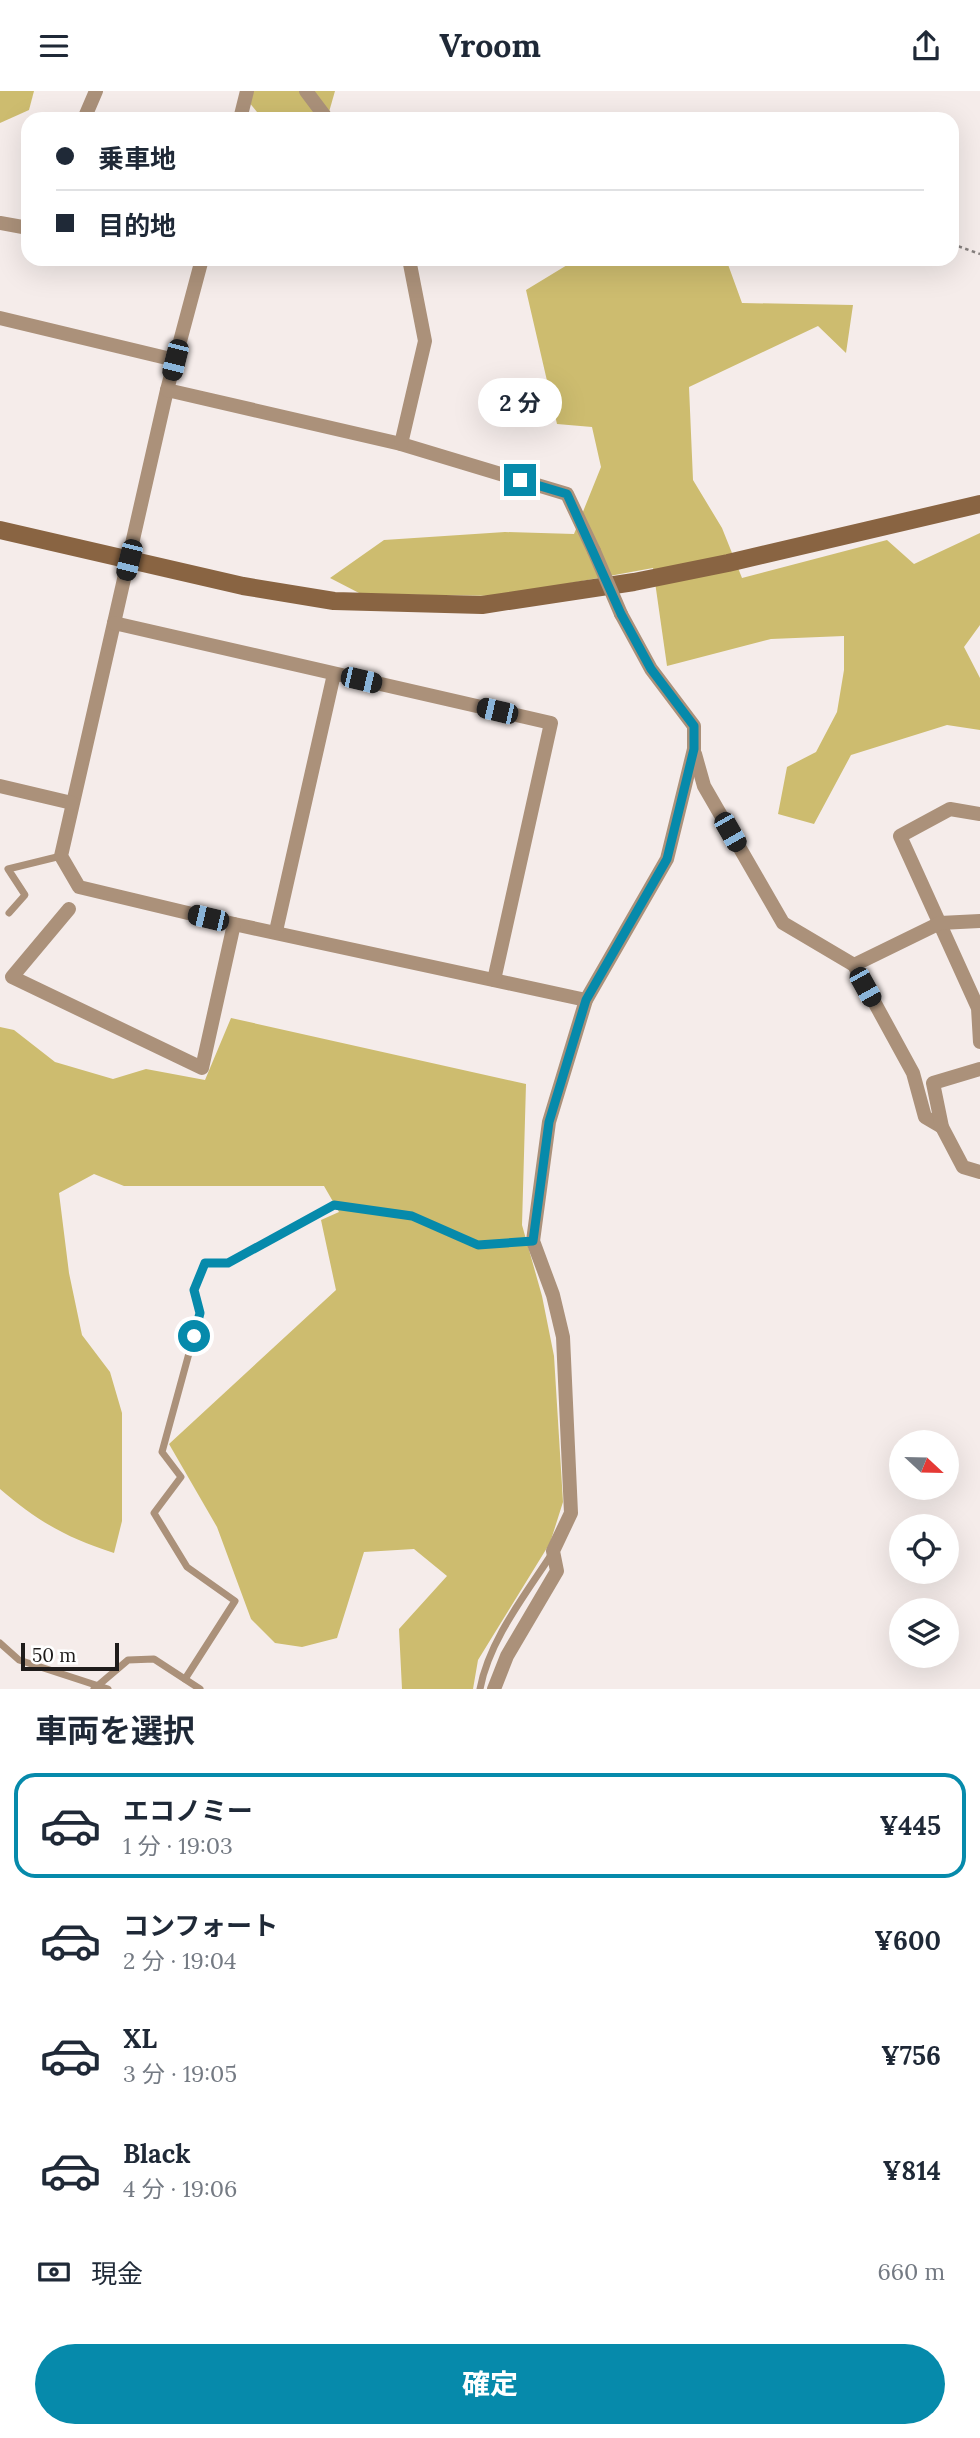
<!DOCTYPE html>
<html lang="ja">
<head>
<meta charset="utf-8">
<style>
  :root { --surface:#fff; --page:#f6f6f7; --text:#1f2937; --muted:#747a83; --line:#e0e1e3; --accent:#068aab }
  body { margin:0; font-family:Lora,"Noto Sans JP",serif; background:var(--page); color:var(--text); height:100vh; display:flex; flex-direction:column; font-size:26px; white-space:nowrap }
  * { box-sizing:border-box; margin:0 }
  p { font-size:23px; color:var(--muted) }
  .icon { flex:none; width:38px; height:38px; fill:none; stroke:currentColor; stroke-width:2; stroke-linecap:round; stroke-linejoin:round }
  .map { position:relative; height:1598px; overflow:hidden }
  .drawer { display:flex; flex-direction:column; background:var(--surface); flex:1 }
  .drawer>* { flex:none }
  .guide { position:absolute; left:21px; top:21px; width:938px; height:154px; border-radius:21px; box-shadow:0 7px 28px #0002; display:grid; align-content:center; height:154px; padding:0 35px; background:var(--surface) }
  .needle { width:46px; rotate:112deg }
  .tools { position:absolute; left:889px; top:1339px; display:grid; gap:14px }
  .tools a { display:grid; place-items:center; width:70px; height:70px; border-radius:50%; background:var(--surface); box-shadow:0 7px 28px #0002; font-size:35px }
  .scale { position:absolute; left:21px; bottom:18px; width:98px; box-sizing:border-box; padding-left:7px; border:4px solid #1f1c1b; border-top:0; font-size:19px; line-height:24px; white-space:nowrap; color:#1f1c1b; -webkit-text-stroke:5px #fff; paint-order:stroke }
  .end { position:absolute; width:32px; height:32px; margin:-16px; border:9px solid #068aab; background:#fff; box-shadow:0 0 0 4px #fff }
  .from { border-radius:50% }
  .bubble { position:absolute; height:49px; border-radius:24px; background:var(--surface); box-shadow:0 7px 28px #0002; font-size:23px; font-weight:700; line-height:49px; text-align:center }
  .car { position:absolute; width:21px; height:42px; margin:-21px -10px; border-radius:9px; box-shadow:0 0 5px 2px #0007; background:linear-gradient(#222 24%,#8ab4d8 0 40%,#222 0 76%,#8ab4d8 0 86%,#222 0) }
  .guide b { display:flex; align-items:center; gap:24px; height:66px; font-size:26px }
  .guide b+b { border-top:2px solid var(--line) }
  .guide i { width:18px; height:18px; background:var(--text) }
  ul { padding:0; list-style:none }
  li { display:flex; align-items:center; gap:21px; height:105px; margin:0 14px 10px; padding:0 21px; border:4px solid transparent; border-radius:21px }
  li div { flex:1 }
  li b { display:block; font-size:26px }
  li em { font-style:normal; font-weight:700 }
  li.active { border-color:var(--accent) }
  li>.icon { width:63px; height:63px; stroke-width:1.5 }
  h2 { padding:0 35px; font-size:32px; line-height:84px }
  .pay { display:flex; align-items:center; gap:18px; height:77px; padding:0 35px; font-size:26px }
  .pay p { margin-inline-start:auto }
  .button { display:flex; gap:14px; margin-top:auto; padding:14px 35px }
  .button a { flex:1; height:80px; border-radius:42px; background:var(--accent); color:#fff; font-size:28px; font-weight:700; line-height:80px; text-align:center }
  header { display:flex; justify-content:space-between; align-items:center; height:91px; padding:0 35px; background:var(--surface); font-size:32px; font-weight:700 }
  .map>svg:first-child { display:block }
  .forest { fill:#cdbc6f }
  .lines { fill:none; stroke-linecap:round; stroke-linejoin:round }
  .path { stroke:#857f7d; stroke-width:2.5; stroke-dasharray:3.5 3.5; stroke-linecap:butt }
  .lane { stroke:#ab917a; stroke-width:7 }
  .street { stroke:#ab917a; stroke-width:14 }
  .secondary { stroke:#896442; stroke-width:18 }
  .street-bridge { stroke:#ab917a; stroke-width:14 }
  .route { stroke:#068aab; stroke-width:9 }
</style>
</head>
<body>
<header><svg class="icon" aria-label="menu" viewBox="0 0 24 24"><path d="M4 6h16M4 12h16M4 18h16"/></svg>Vroom<svg class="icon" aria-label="share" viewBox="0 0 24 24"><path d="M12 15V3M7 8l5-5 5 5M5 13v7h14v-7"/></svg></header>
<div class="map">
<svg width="980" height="1598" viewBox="0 0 980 1598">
  <rect width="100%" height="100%" fill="#f5ecea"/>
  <g class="forest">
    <polygon points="0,0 34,0 29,19 0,32"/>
    <polygon points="240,0 335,0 329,21 321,28 269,28 257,21"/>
    <polygon points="577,168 726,168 742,212 853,214 846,262 818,235 689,296 693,389 722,437 742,487 887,449 914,473 980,442 980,534 964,556 980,587 980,639 947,634 851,664 814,733 778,723 787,676 816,661 837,621 844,579 844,545 771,548 667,575 653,477 500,505 361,503 330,487 384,449 505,441 574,443 601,376 592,336 557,333 526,199"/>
    <path d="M231,927L526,993L522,1134L542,1205L554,1265L563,1411L550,1452L478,1569L473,1598H402L399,1538L447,1485L414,1458L364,1461L337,1547L302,1556L275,1552L251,1528L217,1436L169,1353L336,1199L321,1129L339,1121L324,1095H124L94,1083L59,1102L69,1182L82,1244L110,1281L122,1322V1430L114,1462C67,1447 37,1430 0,1398V936L14,939L55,971L113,988L146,978L205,989Z"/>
  </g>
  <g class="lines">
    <polyline class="path" points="952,153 980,163"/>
    <g class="lane">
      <polyline points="9,822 25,804 8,778 61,765"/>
      <polyline points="0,1552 19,1569 108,1598"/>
      <polyline points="185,1588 235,1510 187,1476 154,1422 181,1386 162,1361 200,1222 194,1199 205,1172 228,1172 334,1114 412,1125 478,1154 533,1150"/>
      <polyline points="94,1598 128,1569 154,1568 200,1598"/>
      <path d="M480,1598C489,1549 526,1503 553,1461"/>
    </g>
    <g class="street">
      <polyline points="306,0 327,28"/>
      <polyline points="84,28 96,0"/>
      <polyline points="240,28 247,0"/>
      <polyline points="0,132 28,137"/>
      <polyline points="202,168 167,299 61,765 79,796 234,833 586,909"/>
      <polyline points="0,227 175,269"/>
      <polyline points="167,299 401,353 567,403 594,460"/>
      <polyline points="401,353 425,250 409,168"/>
      <polyline points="114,532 551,632 494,889"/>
      <polyline points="695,663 704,695 783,832 854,874 913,982 925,1026 942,1036"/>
      <polyline points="0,695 72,712"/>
      <polyline points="980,723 950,718 900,745 978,917 980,951"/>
      <polyline points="69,818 12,886 202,977 234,833"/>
      <polyline points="276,840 334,583"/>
      <polyline points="854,874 940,832 980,830"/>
      <polyline points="980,978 933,992 942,1036 963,1076 980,1081"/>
      <polyline points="494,1598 507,1565 557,1480 553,1460 571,1422 563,1246 553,1204 533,1150 549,1031 586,909 667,768 694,658 694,635 651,578 621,523"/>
    </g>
    <polyline class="secondary" points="0,439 243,495 334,510 482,514 634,491 728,472 980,413"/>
    <polyline class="street-bridge" points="594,460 621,523"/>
  </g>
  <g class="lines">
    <polyline class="route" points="194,1245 200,1222 194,1199 205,1172 228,1172 334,1114 412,1125 478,1154 533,1150 549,1031 586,909 667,768 694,658 694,635 651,578 621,523 567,403 520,389"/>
  </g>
</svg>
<div class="tools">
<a><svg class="needle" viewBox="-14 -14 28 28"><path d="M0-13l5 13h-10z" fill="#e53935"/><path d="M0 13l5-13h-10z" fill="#747a83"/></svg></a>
<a><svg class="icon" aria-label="locate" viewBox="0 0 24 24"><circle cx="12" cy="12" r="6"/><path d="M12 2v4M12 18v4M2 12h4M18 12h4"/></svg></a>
<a><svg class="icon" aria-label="layers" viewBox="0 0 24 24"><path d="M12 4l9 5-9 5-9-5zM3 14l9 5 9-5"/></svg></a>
</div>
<div class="scale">50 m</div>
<i class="end from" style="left:194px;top:1245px"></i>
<i class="end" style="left:520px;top:389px"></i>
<div class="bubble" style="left:478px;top:287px;width:84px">2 分</div>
<i class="car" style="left:175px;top:269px;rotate:194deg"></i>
<i class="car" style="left:129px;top:469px;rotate:194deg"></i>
<i class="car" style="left:361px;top:589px;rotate:103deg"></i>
<i class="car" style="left:497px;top:620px;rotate:283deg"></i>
<i class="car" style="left:730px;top:741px;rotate:150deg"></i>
<i class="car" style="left:208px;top:827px;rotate:283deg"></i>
<i class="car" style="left:865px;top:896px;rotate:151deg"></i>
<div class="guide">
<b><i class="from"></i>乗車地</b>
<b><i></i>目的地</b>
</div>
</div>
<section class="drawer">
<h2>車両を選択</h2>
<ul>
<li class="active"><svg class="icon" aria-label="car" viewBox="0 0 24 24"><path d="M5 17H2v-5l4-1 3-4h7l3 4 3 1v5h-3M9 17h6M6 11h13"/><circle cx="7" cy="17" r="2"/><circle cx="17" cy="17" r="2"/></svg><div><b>エコノミー</b><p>1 分 · 19:03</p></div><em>¥445</em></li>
<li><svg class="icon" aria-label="car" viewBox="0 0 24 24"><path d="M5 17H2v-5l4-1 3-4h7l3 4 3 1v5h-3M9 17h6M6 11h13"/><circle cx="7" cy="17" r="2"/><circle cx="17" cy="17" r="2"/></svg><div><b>コンフォート</b><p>2 分 · 19:04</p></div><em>¥600</em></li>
<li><svg class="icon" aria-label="car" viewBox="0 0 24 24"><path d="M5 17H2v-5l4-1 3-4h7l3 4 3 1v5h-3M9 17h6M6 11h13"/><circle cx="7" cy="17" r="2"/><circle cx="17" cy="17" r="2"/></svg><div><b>XL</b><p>3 分 · 19:05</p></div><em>¥756</em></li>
<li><svg class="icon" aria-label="car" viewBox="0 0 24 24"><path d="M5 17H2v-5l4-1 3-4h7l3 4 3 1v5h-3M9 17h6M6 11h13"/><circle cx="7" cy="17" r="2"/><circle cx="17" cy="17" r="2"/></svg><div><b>Black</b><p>4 分 · 19:06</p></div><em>¥814</em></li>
</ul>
<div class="pay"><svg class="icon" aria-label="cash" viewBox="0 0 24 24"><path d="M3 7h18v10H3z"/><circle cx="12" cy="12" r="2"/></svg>現金<p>660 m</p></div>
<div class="button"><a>確定</a></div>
</section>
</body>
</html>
